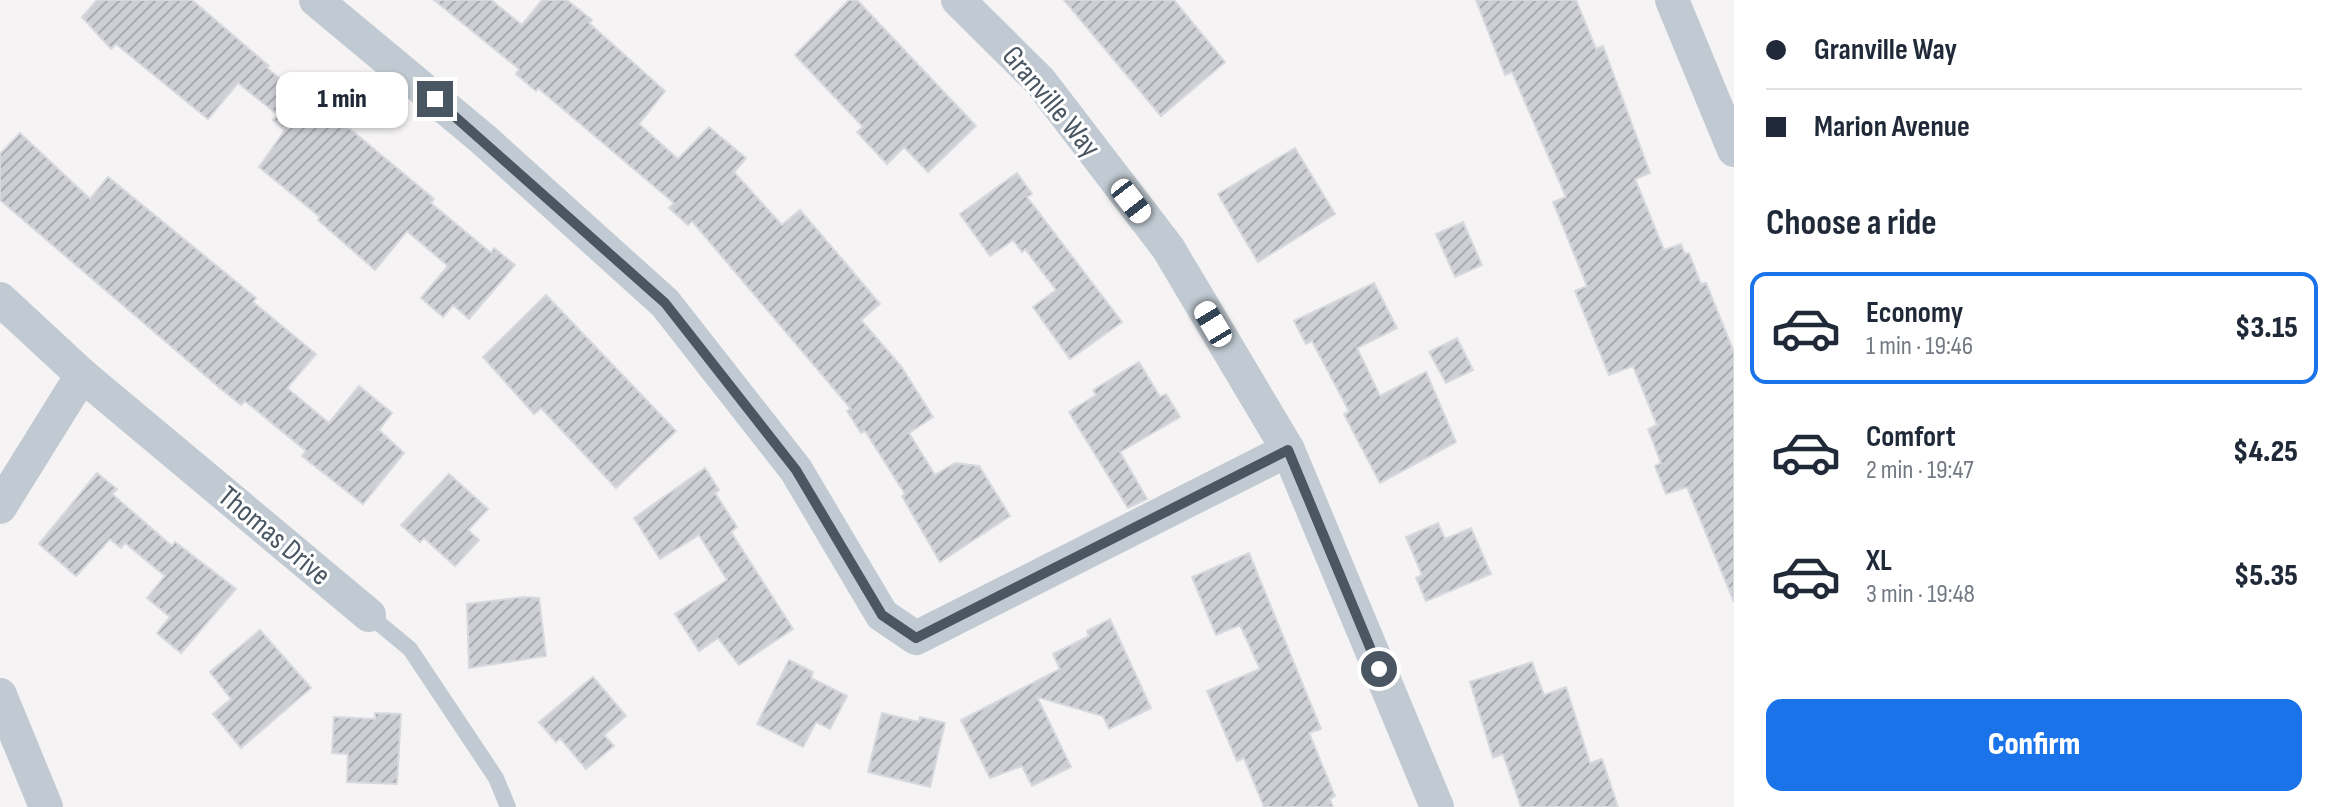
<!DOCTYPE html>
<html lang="en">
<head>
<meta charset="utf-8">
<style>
  :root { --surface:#fff; --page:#f2f2f3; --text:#1f2937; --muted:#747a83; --line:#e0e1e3; --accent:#1a73e8 }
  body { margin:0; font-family:"Sofia Sans Condensed",sans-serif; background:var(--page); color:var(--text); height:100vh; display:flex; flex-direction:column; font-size:30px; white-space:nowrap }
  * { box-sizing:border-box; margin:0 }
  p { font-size:26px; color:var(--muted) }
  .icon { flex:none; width:44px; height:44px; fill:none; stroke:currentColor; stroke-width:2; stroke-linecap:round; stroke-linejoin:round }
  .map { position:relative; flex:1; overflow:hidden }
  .side { display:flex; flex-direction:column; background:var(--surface); width:600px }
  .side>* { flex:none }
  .top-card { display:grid; align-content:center; height:176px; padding:0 32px; background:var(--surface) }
  .end { position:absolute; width:36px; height:36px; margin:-18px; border:10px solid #4a5661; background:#fff; box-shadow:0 0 0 4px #fff }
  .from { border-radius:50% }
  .bubble { position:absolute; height:56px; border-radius:16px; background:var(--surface); box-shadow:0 2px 6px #0004; font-size:26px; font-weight:800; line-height:56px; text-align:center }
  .car { position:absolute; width:24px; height:48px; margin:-24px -12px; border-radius:10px; box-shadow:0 0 6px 2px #0007; background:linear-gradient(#fff 24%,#345 0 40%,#fff 0 76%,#345 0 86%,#fff 0) }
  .top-card b { display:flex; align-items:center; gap:28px; height:76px; font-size:30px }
  .top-card b+b { border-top:2px solid var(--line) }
  .top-card i { width:20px; height:20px; background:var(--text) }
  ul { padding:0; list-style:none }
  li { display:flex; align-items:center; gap:24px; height:112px; margin:0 16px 12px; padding:0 16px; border:4px solid transparent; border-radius:16px }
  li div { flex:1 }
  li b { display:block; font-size:30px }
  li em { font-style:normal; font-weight:800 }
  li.current { border-color:var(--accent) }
  li>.icon { width:72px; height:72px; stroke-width:1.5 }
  h2 { padding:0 32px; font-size:36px; line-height:96px }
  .cta { display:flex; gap:16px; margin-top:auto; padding:16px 32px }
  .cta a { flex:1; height:92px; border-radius:16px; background:var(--accent); color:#fff; font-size:32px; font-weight:800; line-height:92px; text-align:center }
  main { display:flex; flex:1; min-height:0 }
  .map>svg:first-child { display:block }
  .building { fill:url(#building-hatch); stroke:#d7d9de; stroke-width:2 }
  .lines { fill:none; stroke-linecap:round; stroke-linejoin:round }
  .lane { stroke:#c1cad2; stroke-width:16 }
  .street { stroke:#c1cad2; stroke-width:34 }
  .route { stroke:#4a5661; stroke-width:10 }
  .labels { text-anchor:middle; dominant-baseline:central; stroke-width:6; stroke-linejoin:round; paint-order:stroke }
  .street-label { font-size:30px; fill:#4a5661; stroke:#fff }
</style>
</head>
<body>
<main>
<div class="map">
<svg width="1734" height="807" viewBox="0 0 1734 807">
  <defs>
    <pattern id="building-hatch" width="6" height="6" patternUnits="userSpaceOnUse" patternTransform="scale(2)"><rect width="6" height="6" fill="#cdcfd5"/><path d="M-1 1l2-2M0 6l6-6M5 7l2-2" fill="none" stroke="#a8abb0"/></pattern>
  </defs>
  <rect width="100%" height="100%" fill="#f5f3f3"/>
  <g class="building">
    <polygon points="97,0 192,0 269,66 267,68 328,118 332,114 434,199 431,203 491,253 494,248 515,265 469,319 453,305 443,317 421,298 448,266 407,231 375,270 318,220 320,217 259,167 285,130 273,120 278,115 238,83 208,119 116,44 111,49 82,17"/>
    <polygon points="434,0 491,0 522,25 542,0 567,0 592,20 589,23 665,91 639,124 678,159 709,127 746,158 734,172 770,212 782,225 800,210 842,259 880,304 861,320 901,366 933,417 909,433 935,475 955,463 979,466 1010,516 940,562 902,496 905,494 865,431 861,433 847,411 851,409 692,221 688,225 669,208 674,203 538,88 536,91 516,74 519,69"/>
    <polygon points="849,0 857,0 976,126 928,172 904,147 887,164 857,132 863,127 795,55"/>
    <polygon points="1064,0 1174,0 1225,62 1161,116"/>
    <polygon points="1476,0 1576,0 1596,49 1603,46 1650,173 1635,179 1664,250 1681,244 1685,254 1689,253 1701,284 1706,283 1734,352 1734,602 1687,487 1666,494 1655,466 1661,463 1648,429 1657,425 1633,366 1609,375 1575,291 1587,286 1553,202 1566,197 1512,72 1505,75"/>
    <polygon points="20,133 90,199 108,177 256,298 253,302 316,354 287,388 329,423 359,386 392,413 379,430 404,453 363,504 302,456 306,451 245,401 241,405 221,389 0,200 0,154"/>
    <polygon points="1295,148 1335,214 1258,262 1218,194"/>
    <polygon points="1017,173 1032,194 1027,197 1122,322 1070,359 1033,307 1056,290 1025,249 1022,252 1013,240 990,256 960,214"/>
    <polygon points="1463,222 1482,265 1455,277 1436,234"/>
    <polygon points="1374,283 1397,328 1357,348 1380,396 1426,372 1456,442 1380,483 1344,414 1349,411 1312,341 1306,344 1294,321"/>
    <polygon points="546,295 676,431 616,488 541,408 534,414 483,357"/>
    <polygon points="1457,338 1473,370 1446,383 1429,352"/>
    <polygon points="1139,362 1160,397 1166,394 1180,417 1120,452 1147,499 1128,508 1069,412 1096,395 1093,390"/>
    <polygon points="705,468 719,490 715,493 737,527 731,532 793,629 739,665 718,638 699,651 675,614 727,580 699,535 660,559 634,518"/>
    <polygon points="97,473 117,489 112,494 172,546 175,542 236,589 181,653 157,633 170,617 147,598 165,576 125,543 121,548 110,539 76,576 39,544"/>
    <polygon points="449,474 488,509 468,530 479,540 455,566 424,538 420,542 401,525"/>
    <polygon points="1438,523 1445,539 1471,528 1491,574 1426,601 1416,578 1422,575 1406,537"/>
    <polygon points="1249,553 1321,729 1309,733 1335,796 1330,799 1333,807 1264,807 1244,758 1237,761 1207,691 1260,669 1240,625 1216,635 1192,577"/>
    <polygon points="524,597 539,598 546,656 469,668 467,604"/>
    <polygon points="1110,619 1151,708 1109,729 1103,716 1037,697 1071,767 1032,786 1022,766 990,778 961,720 1060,669 1053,654 1089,636 1087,631"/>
    <polygon points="260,630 311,688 241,748 213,714 231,699 210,672"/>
    <polygon points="789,660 813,672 811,678 847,696 830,729 816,722 803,747 757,724"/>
    <polygon points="1532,662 1544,695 1566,687 1590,763 1602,759 1618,807 1521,807 1503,754 1493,758 1470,682"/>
    <polygon points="593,677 626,716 604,735 614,746 586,769 560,738 556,742 539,722"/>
    <polygon points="375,713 401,714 397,784 347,782 348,754 332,753 334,717 375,719"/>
    <polygon points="882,713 919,722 920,717 945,723 930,787 868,772"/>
  </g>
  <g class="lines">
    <polyline class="lane" points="369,615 410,649 496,778 508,807"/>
    <g class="street">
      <polyline points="316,0 483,139 665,303 796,470 882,615 916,638 1288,450"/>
      <polyline points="958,0 1040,81 1168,248 1288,450 1437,807"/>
      <polyline points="1672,0 1734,150"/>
      <polyline points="0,299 82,375 369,615"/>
      <polyline points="0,507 82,375"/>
      <polyline points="0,695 46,807"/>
    </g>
  </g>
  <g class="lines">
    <polyline class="route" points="435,99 665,303 796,470 882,615 916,638 1288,450 1379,669"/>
  </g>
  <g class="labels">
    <g class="street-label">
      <text transform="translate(1051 102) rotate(50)">Granville Way</text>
      <text transform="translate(274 536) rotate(40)">Thomas Drive</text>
    </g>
  </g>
</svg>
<i class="end from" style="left:1379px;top:669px"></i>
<i class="end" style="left:435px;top:99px"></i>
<div class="bubble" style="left:276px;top:72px;width:132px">1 min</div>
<i class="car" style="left:1131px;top:201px;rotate:142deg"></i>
<i class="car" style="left:1213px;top:324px;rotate:329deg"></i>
</div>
<section class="side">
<div class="top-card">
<b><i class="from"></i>Granville Way</b>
<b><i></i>Marion Avenue</b>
</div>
<h2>Choose a ride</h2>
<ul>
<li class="current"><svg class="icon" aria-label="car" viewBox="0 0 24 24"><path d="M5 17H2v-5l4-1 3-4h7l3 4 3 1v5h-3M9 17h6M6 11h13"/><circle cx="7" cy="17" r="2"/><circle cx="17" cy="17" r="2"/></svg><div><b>Economy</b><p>1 min · 19:46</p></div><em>$3.15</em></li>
<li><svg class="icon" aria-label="car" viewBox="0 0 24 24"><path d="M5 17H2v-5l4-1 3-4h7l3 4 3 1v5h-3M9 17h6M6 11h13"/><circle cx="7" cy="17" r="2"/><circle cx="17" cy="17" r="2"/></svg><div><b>Comfort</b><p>2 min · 19:47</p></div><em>$4.25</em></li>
<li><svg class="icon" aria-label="car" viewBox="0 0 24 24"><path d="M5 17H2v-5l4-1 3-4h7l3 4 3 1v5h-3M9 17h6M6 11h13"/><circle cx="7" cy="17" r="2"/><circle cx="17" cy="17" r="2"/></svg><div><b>XL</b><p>3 min · 19:48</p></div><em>$5.35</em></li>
</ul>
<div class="cta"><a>Confirm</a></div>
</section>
</main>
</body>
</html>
